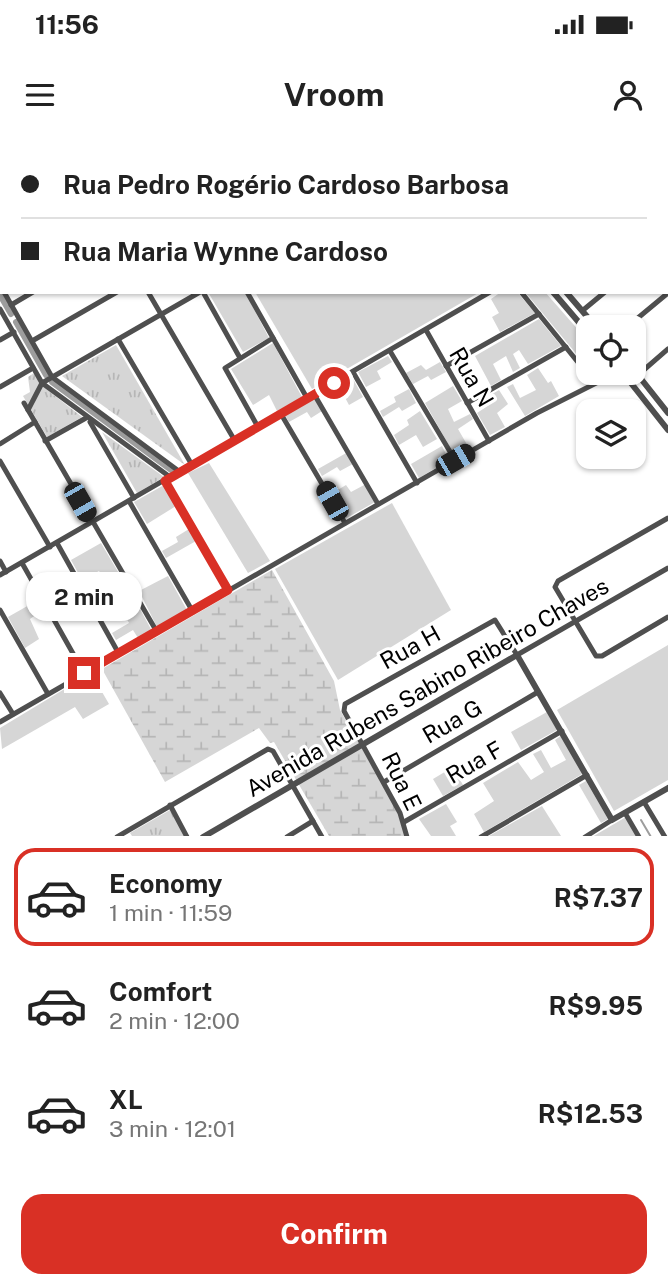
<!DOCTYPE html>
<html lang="en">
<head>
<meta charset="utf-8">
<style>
  :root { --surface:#fff; --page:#f2f2f2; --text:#222; --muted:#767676; --line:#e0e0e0; --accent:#d93025 }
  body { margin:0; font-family:"Public Sans",sans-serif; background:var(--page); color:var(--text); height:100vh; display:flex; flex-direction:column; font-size:26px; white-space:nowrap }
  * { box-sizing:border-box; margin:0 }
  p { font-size:23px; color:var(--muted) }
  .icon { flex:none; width:38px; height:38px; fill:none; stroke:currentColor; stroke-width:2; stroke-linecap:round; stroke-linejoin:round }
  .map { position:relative; height:696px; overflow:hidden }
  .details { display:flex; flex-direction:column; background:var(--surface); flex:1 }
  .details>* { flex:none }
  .guide { position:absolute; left:0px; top:0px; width:668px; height:154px; box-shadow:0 2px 5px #0004; display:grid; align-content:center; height:154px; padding:0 21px; background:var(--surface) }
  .controls { position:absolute; left:576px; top:175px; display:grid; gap:14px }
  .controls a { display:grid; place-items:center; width:70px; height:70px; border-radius:14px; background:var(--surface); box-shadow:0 2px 5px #0004; font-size:35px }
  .end { position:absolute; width:32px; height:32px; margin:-16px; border:9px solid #d93025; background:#fff; box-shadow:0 0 0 4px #fff }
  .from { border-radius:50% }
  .bubble { position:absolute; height:49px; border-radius:21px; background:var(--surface); box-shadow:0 2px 5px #0004; font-size:23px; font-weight:700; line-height:49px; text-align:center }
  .car { position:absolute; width:21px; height:42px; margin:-21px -10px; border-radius:9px; box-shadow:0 0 5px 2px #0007; background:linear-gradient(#222 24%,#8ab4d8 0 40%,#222 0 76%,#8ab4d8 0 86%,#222 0) }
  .guide b { display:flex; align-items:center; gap:24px; height:66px; font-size:26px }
  .guide b+b { border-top:2px solid var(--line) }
  .guide i { width:18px; height:18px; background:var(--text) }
  ul { padding:12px 0 0; list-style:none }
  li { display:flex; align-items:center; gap:21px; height:98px; margin:0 14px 10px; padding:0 7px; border:4px solid transparent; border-radius:21px }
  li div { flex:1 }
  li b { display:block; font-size:26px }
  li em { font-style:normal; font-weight:700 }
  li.current { border-color:var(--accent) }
  li>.icon { width:63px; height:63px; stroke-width:1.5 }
  .primary-button { display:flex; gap:14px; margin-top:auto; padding:14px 21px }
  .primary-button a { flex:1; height:80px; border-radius:21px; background:var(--accent); color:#fff; font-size:28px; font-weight:700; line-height:80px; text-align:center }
  .status { display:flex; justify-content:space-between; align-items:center; height:49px; padding:0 35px; background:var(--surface); direction:ltr }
  .status svg { height:19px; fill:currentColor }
  header { display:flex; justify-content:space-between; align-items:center; height:91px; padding:0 21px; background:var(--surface); font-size:32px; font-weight:700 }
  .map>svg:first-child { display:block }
  .grass { fill:#d6d6d6 }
  .wetland { fill:url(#wetland-marsh) }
  .park { fill:url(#park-tufts) }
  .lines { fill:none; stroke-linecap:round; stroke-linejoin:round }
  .stream { stroke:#9d9d9d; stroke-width:2 }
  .canal { stroke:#9d9d9d; stroke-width:6 }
  .minor { stroke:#4f4f4f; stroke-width:5 }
  .tertiary { stroke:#4f4f4f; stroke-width:6 }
  .route { stroke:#d93025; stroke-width:9 }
  .labels { text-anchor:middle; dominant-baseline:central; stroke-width:6; stroke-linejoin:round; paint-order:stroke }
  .street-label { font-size:23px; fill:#000; stroke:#fff }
</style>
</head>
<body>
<div class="status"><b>11:56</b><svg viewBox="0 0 49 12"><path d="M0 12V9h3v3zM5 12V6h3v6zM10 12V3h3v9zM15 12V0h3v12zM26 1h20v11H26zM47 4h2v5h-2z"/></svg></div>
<header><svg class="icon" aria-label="menu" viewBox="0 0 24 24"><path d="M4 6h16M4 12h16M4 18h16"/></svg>Vroom<svg class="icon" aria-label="person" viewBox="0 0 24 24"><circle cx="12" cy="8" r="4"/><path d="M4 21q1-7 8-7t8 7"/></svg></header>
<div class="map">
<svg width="668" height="697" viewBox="0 0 668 697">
  <defs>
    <pattern id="wetland-marsh" width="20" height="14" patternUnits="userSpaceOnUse" patternTransform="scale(1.75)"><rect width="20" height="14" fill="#d6d6d6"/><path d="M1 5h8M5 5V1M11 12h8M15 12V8" fill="none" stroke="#b6b6b6"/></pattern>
    <pattern id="park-tufts" width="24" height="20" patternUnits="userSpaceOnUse" patternTransform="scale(1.75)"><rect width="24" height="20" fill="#d6d6d6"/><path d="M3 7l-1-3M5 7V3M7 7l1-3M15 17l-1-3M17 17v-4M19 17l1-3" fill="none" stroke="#b6b6b6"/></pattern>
  </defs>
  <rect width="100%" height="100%" fill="#fff"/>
  <g class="grass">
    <polygon points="208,152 245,152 269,198 243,212"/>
    <polygon points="255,152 480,152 312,249"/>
    <polygon points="501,152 517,152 535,173 500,192 492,177 499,173 491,159"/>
    <polygon points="525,152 545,152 588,201 588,228"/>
    <polygon points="539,179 561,206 528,224 519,210 513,214 520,228 513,232 506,216 493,224 501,240 491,246 475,216"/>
    <polygon points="273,203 302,257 277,271 269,255 253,265 231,229"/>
    <polygon points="388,216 392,222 377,231 381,239 366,247 358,232"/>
    <polygon points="440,222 446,232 431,240 428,236 413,244 406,233 421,225 426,230"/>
    <polygon points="538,228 548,243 551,241 559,256 525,276 507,247 513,244 520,258 536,250 527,235"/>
    <polygon points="352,237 363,257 349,265 342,252 326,261 322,254"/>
    <polygon points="453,246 462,261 448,269 454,282 470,274 473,279 458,289 469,308 455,316 425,263"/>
    <polygon points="409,249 416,263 402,271 399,267 383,277 380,271 396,262 394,257"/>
    <polygon points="499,250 508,264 497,273 505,287 490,295 477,273 492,263 489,256"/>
    <polygon points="315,258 322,271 311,278 307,272 289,282 285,275"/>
    <polygon points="420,271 437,299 423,307 416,295 399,305 394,295 409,285 407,280"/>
    <polygon points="442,306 449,320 419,338 411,324"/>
    <polygon points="348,312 353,324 340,331 337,327 322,336 318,329"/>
    <polygon points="209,323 270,421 248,433 188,333"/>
    <polygon points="366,344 375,362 345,379 331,354 346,345 351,352"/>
    <polygon points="164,345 176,366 147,384 134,362"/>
    <polygon points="392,363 451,470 338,540 275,429"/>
    <polygon points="189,389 196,401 166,418 162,411 178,402 176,397"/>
    <polygon points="101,403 120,435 106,443 99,431 82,440 71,420"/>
    <polygon points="168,436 187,470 157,487 139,451"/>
    <polygon points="80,450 91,469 80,476 73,464 54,474 50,467"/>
    <polygon points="38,460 44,469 30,479 39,499 25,508 8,477"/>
    <polygon points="140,469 152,491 138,498 133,490 116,500 112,493 129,483 126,477"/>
    <polygon points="668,505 668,640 614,671 557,570"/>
    <polygon points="91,533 109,564 83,579 75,567 2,609 0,588"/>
    <polygon points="547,572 557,590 521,610 511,592"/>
    <polygon points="562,595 584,633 484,692 474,674 494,661 483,643 518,622 531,640 544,632 533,614 541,610 551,628 566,620 555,600"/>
    <polygon points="453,627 463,645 443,656 433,639"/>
    <polygon points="586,641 608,679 601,683 579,645"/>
    <polygon points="446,664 457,682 450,686 456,696 431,696 419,679"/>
    <polygon points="542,666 561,696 489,696"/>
    <polygon points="626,677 637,697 592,697"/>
  </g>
  <g class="wetland">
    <polygon points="43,0 414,0 416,2 43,2"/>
    <polygon points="272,430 334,541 340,570 401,677 407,696 329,696 274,602 270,603 259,588 165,642 102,529"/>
  </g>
  <g class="park">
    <polygon points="116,205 185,325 62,236"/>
    <polygon points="34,233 41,245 82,277 47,297 23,256 30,252 28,237"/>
    <polygon points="102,292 164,337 137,353"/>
    <polygon points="170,670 185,696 132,696 130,693"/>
  </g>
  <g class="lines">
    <polyline class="stream" points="641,680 651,697"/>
    <g class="canal">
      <polyline points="0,155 11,174"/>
      <polyline points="16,182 46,235"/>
      <polyline points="52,242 174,332"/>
    </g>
    <g class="minor">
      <polyline points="557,0 558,2"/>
      <polyline points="612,0 614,2"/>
      <polyline points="459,2 461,0"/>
      <polyline points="526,2 528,0"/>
      <polyline points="591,2 593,0"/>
      <polyline points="655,2 657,0"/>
      <polyline points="0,20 2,20"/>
      <polyline points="667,46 668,44"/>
      <polyline points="667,64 668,66"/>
      <polyline points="0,76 2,75"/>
      <polyline points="0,122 2,121"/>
      <polyline points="667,129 668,131"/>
      <polyline points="0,145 2,148"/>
      <polyline points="4,152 52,237 180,332"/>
      <polyline points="148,152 235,301"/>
      <polyline points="203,152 240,218"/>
      <polyline points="247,152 307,258"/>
      <polyline points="521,152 594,242"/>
      <polyline points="11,165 33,152"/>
      <polyline points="0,169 42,243 170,337"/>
      <polyline points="582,171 605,152"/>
      <polyline points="627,187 668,153"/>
      <polyline points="426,190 489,301"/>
      <polyline points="118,199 192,325"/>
      <polyline points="0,200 14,192"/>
      <polyline points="32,201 117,152"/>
      <polyline points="390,211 455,320"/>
      <polyline points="446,226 539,174"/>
      <polyline points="353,232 417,343"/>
      <polyline points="638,235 668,209"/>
      <polyline points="42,243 200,152"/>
      <polyline points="0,247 33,228"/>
      <polyline points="314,254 378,364"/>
      <polyline points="24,263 157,492"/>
      <polyline points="467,263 566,207"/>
      <polyline points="28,270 42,243"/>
      <polyline points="281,274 345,383"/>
      <polyline points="90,282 134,358"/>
      <polyline points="258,287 225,228 273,198"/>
      <polyline points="45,301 86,278"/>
      <polyline points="0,304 35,282"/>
      <polyline points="0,321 50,407"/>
      <polyline points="165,341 228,450"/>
      <polyline points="129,361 193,472"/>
      <polyline points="668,378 558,441 555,447 596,516 602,516 668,477"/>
      <polyline points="57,403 119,514"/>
      <polyline points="0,421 6,432"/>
      <polyline points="22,423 84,533"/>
      <polyline points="0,435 490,152"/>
      <polyline points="0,470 48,554"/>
      <polyline points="0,553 13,574"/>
      <polyline points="0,582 537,273 616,233"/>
      <polyline points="384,642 538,552"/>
      <polyline points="644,662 665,697"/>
      <polyline points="170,665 187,697"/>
      <polyline points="625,673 639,697"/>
      <polyline points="404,682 562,591"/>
      <polyline points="117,697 268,609 273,611 322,697"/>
      <polyline points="287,697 313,681"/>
      <polyline points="407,697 400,673 344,571 345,564 495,480 517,515 668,428"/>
      <polyline points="481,697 587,635"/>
      <polyline points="585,697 612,680"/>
    </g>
    <g class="tertiary">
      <polyline points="422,0 423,2"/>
      <polyline points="437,0 438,2"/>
      <polyline points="553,152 588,193"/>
      <polyline points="566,152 596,187"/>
      <polyline points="634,230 668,273"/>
      <polyline points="623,233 668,290"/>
      <polyline points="203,697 517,515 612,680 668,648"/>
    </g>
  </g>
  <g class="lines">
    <polyline class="route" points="84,533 228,450 165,341 334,243"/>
  </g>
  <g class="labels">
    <g class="street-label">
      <text transform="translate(472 237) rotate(60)">Rua N</text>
      <text transform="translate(410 507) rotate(-29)">Rua H</text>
      <text transform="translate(427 547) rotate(-30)">Avenida Rubens Sabino Ribeiro Chaves</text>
      <text transform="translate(452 581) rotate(-30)">Rua G</text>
      <text transform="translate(474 622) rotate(-30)">Rua F</text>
      <text transform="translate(402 641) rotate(64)">Rua E</text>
    </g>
  </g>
</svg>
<div class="controls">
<a><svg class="icon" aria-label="locate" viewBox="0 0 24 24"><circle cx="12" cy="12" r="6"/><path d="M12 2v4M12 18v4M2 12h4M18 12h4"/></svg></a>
<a><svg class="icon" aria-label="layers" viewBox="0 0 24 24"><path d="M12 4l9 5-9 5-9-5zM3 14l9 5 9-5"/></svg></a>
</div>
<i class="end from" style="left:334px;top:243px"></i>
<i class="end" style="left:84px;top:533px"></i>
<div class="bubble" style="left:26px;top:432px;width:116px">2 min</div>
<i class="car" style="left:455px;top:320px;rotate:60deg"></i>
<i class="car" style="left:332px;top:361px;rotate:330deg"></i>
<i class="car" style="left:80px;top:362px;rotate:150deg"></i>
<div class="guide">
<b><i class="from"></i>Rua Pedro Rogério Cardoso Barbosa</b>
<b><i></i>Rua Maria Wynne Cardoso</b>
</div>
</div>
<section class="details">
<ul>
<li class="current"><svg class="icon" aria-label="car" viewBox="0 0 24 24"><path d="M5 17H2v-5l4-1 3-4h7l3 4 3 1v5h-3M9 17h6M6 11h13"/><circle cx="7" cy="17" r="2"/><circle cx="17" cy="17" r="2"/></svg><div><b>Economy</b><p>1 min · 11:59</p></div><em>R$7.37</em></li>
<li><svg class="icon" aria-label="car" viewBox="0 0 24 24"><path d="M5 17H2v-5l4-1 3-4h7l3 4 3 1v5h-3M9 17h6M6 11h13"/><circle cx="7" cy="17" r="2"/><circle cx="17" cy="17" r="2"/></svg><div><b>Comfort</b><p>2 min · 12:00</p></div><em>R$9.95</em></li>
<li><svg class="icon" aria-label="car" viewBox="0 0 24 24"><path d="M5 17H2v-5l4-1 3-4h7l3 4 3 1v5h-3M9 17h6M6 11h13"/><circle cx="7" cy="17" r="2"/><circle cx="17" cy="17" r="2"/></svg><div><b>XL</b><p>3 min · 12:01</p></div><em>R$12.53</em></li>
</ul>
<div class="primary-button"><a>Confirm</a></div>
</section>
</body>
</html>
